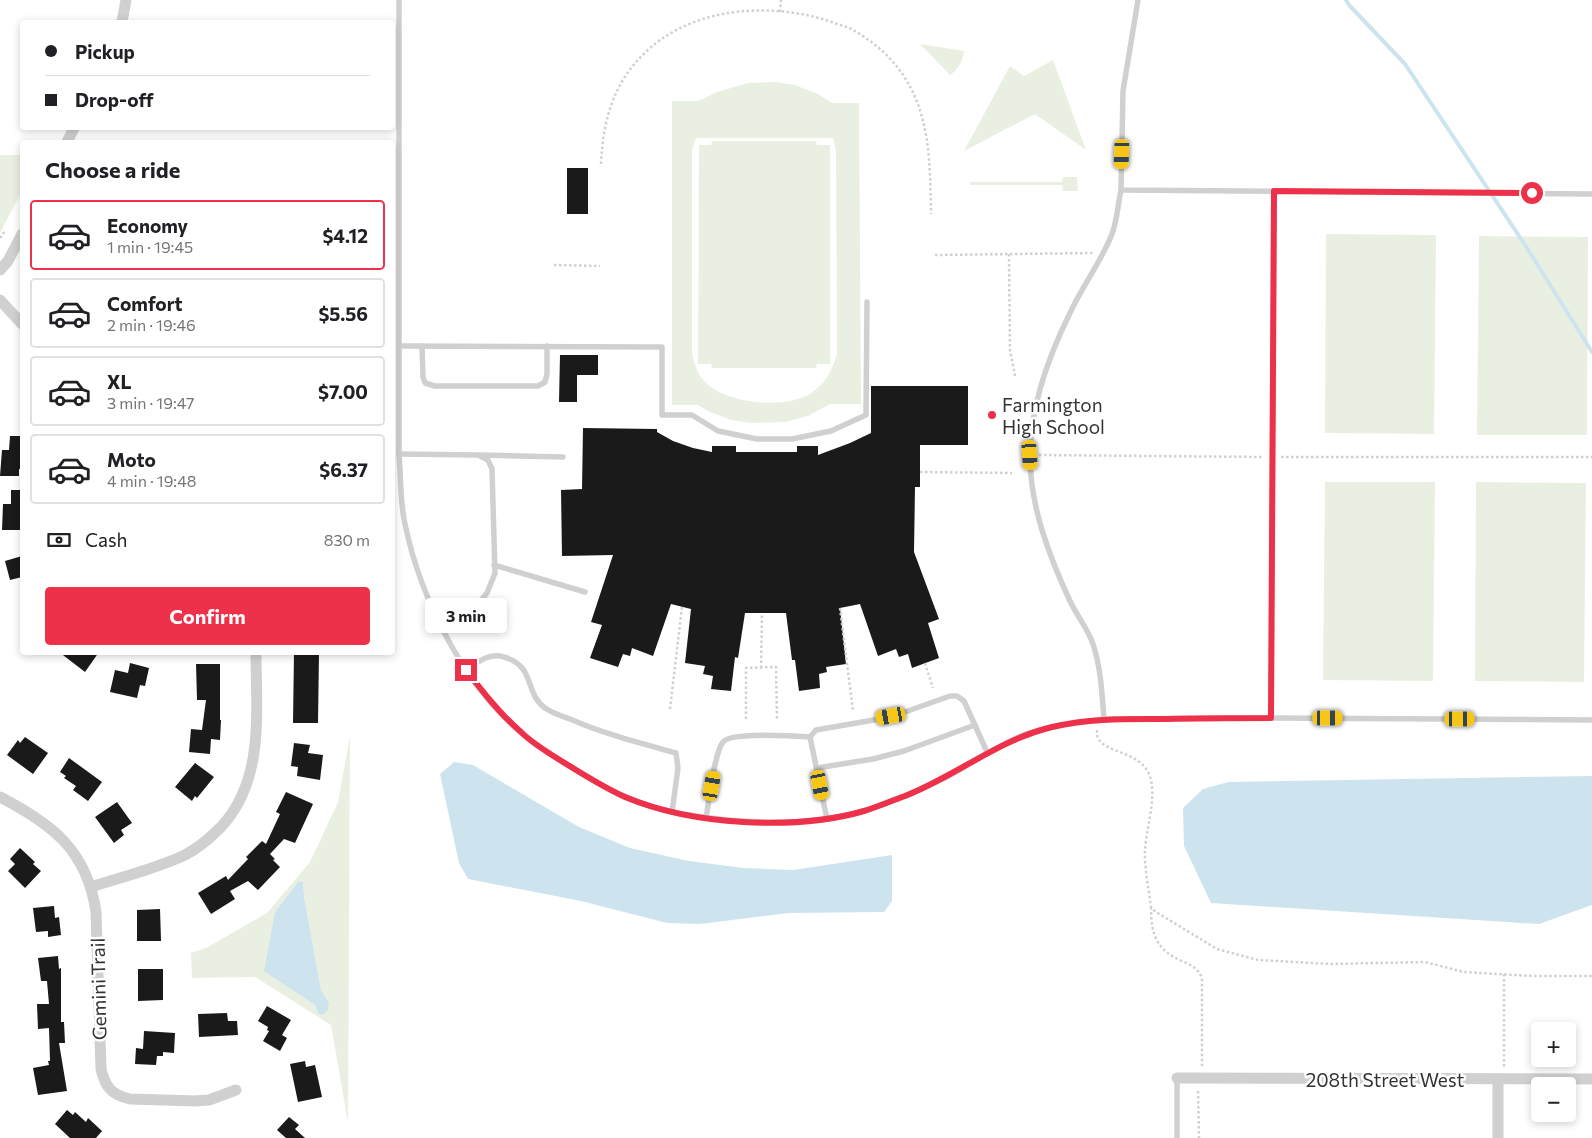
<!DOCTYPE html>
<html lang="en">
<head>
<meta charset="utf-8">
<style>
  :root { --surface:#fff; --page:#f2f2f2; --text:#202124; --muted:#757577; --line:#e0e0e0; --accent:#ee314a }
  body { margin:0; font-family:Commissioner,sans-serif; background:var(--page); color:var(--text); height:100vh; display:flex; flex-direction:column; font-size:19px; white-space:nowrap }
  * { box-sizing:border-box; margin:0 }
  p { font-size:16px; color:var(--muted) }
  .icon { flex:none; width:28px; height:28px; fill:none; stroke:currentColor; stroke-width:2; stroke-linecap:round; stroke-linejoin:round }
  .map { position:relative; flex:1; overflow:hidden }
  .details { position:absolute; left:20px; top:140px; width:375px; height:515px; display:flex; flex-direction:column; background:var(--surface); border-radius:5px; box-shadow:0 2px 8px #0003 }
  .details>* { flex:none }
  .guide { position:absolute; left:20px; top:20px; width:375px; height:110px; border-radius:5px; box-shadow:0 2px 8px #0003; display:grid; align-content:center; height:110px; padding:0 25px; background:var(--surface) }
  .controls { position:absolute; left:1531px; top:1022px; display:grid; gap:10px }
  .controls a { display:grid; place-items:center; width:45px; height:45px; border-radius:5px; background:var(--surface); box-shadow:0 2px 8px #0003; font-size:25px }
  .end { position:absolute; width:22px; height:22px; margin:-11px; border:6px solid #ee314a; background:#fff; box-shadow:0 0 0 2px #fff }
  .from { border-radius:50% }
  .bubble { position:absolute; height:35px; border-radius:5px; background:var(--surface); box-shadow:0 2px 8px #0003; font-size:16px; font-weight:700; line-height:35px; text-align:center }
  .car { position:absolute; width:15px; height:30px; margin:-15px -8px; border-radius:6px; box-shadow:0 0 4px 1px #0007; background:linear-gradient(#f5c518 24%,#345 0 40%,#f5c518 0 76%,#345 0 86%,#f5c518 0) }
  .guide b { display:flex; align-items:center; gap:18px; height:48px; font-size:19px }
  .guide b+b { border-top:1px solid var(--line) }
  .guide i { width:12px; height:12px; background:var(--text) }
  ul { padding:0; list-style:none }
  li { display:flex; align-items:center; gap:15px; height:70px; margin:0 10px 8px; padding:0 15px; border:2px solid var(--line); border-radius:5px }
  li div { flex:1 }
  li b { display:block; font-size:19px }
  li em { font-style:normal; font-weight:700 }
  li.on { border-color:var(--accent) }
  li>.icon { width:45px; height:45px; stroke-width:1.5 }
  h2 { padding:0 25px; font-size:22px; line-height:60px }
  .pay { display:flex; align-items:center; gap:12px; height:55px; padding:0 25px; font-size:19px }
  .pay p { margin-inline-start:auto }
  .primary-button { display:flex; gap:10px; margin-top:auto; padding:10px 25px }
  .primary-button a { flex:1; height:58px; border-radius:5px; background:var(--accent); color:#fff; font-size:20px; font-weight:700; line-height:58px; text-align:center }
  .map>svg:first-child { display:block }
  .green { fill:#eaf0e1; fill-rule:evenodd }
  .water { fill:#cde4ef }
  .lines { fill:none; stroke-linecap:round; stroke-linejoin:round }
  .stream { stroke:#cde4ef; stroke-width:4 }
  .building { fill:#1a1a1a }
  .path { stroke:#d0d0d0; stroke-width:2.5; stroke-dasharray:2.5 2.5; stroke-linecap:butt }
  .lane { stroke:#d0d0d0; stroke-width:5.5 }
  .street { stroke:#d0d0d0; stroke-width:11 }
  .route { stroke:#ee314a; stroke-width:6 }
  .poi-dot { fill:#ee314a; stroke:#fff; stroke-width:2 }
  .labels { text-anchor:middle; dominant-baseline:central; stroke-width:5; stroke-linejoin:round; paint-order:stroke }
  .poi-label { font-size:19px; fill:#333; stroke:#fff; text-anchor:start }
  .street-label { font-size:19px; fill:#333; stroke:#fff }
</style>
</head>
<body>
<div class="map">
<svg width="1592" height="1138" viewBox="0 0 1592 1138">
  <rect width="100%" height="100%" fill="#fff"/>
  <g class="green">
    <path d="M920,44L964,51C963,61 958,69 950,75Z"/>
    <polygon points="1053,60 1086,150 1035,114 964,151 1010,66 1024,76"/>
    <path d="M776,82L795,85L818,94L832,103H859L861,404H830L808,416L785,422L752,423L731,420L710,412L698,405H672V101H698L717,92L748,83ZM696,138H833L836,151L837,354C832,371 825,384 810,394C784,409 730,404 707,384C698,376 695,365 692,354V150Z"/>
    <polygon points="712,141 816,141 817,145 830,145 830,364 817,364 816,368 712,368 711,364 698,364 699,145 711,145"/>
    <polygon points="0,155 22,155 22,191 0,233"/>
    <polygon points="1063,177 1077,177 1078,191 1063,191 1062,185 970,185 970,182 1062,182"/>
    <polygon points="1326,234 1436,235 1434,434 1325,433"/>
    <polygon points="1479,236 1588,237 1587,435 1477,435"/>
    <polygon points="1325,482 1435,482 1433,681 1323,680"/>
    <polygon points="1476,482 1586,483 1584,682 1475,681"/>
    <path d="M350,736L348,1123L331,1025L255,977L192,978L191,953L206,948L267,913L310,862L338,802ZM298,882H303L304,896L321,990L325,999L318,1013L315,1005L290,988L275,912Z"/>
  </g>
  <g class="water">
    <polygon points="454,762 473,765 579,827 630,848 689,861 744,868 793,870 892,855 892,901 884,912 789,913 700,924 667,923 581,901 468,879 459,863 440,774"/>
    <polygon points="1592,776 1592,905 1539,924 1211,903 1184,846 1183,808 1203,789 1228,782"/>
    <polygon points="298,882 303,882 304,896 321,990 329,1003 328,1010 323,1015 318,1013 315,1005 264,971 275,912"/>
  </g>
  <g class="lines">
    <polyline class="stream" points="1346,0 1349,5 1405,64 1527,248 1592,352"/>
  </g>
  <g class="building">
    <rect x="567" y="168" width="21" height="46"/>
    <polygon points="560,355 598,355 598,375 577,375 577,402 559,402"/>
    <polygon points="871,386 968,386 968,445 920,445 920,487 915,487 914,552 939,619 928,623 939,658 912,668 908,654 899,657 896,649 878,656 860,604 840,608 846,664 826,667 827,672 819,674 820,688 799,691 795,660 792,660 786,613 745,613 738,658 735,657 731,691 711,689 713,676 703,674 705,666 685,663 691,609 671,604 653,656 632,648 630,656 623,654 618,667 590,658 602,625 591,622 613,555 562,556 561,490 582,489 583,428 657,429 657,432 673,441 693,448 712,452 712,446 736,446 736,452 797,452 797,446 818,446 818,455 850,443 871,433"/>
    <polygon points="10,436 22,436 22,469 19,469 19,476 0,476 2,450 9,450"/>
    <polygon points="11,490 22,490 22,530 2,530 3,504 11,504"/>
    <polygon points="22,556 22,577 10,580 5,561"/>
    <polygon points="59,652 99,652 85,672"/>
    <polygon points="294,652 319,652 318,723 293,723"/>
    <polygon points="130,663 149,668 145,686 140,685 137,698 110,692 115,670 128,673"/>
    <polygon points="196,664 220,664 220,720 221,720 220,740 211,739 210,754 189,752 191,729 202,730 206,700 197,700"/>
    <polygon points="25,737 48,753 33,774 7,755 18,740 20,743"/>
    <polygon points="294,743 310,745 308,753 323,755 320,780 297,776 298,767 291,766"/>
    <polygon points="69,758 102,782 88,801 73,790 76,786 64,778 66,776 60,772"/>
    <polygon points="195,763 214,777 197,798 195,796 192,801 175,787"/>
    <polygon points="286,792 313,804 295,843 284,839 270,854 275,859 273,860 280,867 258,890 248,881 230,891 235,899 211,914 198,893 226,876 228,880 248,859 246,857 262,841 266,844 280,814 276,812"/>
    <polygon points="117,802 132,823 121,830 124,835 114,843 95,817"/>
    <polygon points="20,848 35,862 33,864 41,871 25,888 8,871 15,864 10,859"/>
    <polygon points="54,906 55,918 59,917 61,935 48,937 48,931 36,932 33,908"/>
    <polygon points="160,909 161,941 137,941 137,910"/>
    <polygon points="58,956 59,969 61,968 61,1022 64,1022 65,1043 59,1043 67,1091 38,1095 33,1068 49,1065 48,1061 50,1061 49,1028 38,1029 37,1004 49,1004 47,981 41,981 38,958"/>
    <polygon points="138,969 163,969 163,1000 138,1001"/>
    <polygon points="267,1006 291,1020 282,1035 287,1038 280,1051 263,1041 269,1031 267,1030 268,1027 258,1021"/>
    <polygon points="227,1013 228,1021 237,1021 238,1035 199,1037 198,1014"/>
    <polygon points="144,1031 175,1033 174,1053 163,1052 163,1056 157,1056 156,1065 135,1064 136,1048 143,1049"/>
    <polygon points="305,1061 306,1067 315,1065 322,1097 298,1102 290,1064"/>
    <polygon points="67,1110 73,1115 75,1112 86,1122 88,1118 102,1131 96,1138 70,1138 55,1124"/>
    <polygon points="289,1117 299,1125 295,1129 305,1138 286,1138 277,1130"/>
  </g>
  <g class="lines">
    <g class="path">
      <polyline points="780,12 781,0"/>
      <path d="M601,164C603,119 614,80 649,49C697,6 773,2 832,22C839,25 847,26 853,30C871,40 889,55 901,72C931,114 930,165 931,214"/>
      <polyline points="0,238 5,231"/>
      <polyline points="1009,254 1010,350 1015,376"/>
      <polyline points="935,255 1094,253"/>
      <polyline points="554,265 600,266"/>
      <polyline points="1039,455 1263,457"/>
      <polyline points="1281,457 1592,457"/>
      <polyline points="920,472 1012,473"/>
      <polyline points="840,608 853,711"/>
      <polyline points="925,663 933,688"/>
      <polyline points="761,668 762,613"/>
      <polyline points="670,709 682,607"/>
      <polyline points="746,719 746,668 776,667 777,719"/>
      <path d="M1097,730C1097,731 1097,737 1098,738C1105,753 1139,751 1149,774C1158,795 1146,828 1145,850C1144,867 1149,890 1151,907L1156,912L1217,949L1258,960L1331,964L1425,962L1464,972L1532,976H1592"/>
      <path d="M1151,907C1151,934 1156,950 1182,961C1191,965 1198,968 1202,978V1066"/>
      <polyline points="1504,974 1504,1068"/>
      <polyline points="1198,1091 1199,1138"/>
    </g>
    <g class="lane">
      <path d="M399,0V454C401,477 400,502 405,524C420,597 464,687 523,734C538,747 556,758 574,769C604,788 637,804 672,812C691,816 710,818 728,820C773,824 820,824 864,811C892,802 921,790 947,777C972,763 995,747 1021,736C1047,726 1076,723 1104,719L1271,718L1592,720"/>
      <polyline points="1138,0 1123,91 1121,190 1592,194"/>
      <polyline points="400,346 662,347 662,415 692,415 718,431 757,439 792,439 831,431 866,415 867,302"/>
      <polyline points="422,346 423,377 425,383 435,386 538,386 545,382 547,374 547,346"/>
      <polyline points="399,454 478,455 488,460 492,469 495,573 487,593 473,610 442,629"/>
      <polyline points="481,455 563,457"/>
      <polyline points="494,565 585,592"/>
      <path d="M466,670C478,662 490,652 504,657C536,666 524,693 545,708C552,713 562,716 570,719C604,734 640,743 676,753L678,768L672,812"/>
      <polyline points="1271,718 1274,191"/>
      <path d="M1104,719C1102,694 1101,668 1093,644C1088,629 1077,616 1070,601C1049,556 1030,506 1030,456C1030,406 1049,355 1071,311C1083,285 1101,262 1112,234C1117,221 1118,204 1121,190"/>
      <polyline points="817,768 873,759 904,751 975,725"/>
      <path d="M706,818C709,802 714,753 723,742C731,732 795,736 810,737"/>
      <polyline points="827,819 810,737 816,730 891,717 950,696 957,696 964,701 987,752"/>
      <polyline points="1177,1138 1177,1078"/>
    </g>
    <g class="street">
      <polyline points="122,22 126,0"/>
      <polyline points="67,142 74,128"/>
      <polyline points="0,270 8,261 22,234"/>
      <polyline points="0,300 22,324"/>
      <path d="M0,797C52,824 87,850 96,912L101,1069C105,1087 112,1095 130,1099L195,1101L209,1100L236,1090"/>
      <path d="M91,887C122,877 155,869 185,855C199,848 210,838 221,827C265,780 256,712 256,652"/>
      <polyline points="1177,1078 1592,1079"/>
      <polyline points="1498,1079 1498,1138"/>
    </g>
  </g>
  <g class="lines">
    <path class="route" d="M466,670C483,692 500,714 521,732C534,745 552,755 568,765C586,776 605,788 625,797C692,825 794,831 864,811C877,807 891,801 905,796C956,776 998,740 1052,727C1090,718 1127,719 1166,719C1201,718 1236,718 1271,718L1274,191L1532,193"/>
  </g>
  <circle class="poi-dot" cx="992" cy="415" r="5"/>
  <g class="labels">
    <g class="poi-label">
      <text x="1002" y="404">Farmington<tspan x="1002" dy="22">High School</tspan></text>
    </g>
    <g class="street-label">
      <text transform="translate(98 989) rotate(-91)">Gemini Trail</text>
      <text x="1385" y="1079">208th Street West</text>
    </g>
  </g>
</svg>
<div class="controls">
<a>+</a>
<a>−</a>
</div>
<i class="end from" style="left:1532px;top:193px"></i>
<i class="end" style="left:466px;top:670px"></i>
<div class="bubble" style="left:425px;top:598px;width:82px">3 min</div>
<i class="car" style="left:1122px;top:154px;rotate:182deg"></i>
<i class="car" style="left:1030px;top:455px;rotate:176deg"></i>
<i class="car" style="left:891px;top:716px;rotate:260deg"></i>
<i class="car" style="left:1328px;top:718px;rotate:90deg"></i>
<i class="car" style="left:1460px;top:719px;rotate:90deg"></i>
<i class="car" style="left:820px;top:785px;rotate:169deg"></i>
<i class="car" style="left:712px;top:786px;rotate:10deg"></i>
<div class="guide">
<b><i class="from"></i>Pickup</b>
<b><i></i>Drop-off</b>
</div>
<section class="details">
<h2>Choose a ride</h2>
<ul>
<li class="on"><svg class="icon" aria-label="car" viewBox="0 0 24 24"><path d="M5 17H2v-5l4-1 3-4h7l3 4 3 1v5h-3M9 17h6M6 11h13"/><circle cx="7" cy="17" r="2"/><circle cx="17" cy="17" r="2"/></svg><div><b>Economy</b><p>1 min · 19:45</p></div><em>$4.12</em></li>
<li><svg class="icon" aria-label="car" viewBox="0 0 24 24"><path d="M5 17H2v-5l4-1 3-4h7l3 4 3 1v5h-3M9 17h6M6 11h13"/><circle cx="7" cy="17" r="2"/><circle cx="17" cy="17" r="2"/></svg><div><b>Comfort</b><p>2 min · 19:46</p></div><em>$5.56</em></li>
<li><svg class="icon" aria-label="car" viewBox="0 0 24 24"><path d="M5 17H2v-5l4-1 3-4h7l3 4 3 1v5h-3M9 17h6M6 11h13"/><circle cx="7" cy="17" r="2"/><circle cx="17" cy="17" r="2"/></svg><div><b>XL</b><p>3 min · 19:47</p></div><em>$7.00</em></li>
<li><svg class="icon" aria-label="car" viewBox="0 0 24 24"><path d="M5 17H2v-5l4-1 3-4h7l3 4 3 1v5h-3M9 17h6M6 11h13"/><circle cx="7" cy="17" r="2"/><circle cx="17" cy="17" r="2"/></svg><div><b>Moto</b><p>4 min · 19:48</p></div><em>$6.37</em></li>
</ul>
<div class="pay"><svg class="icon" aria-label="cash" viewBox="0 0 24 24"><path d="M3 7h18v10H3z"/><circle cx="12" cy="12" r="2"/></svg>Cash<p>830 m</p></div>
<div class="primary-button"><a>Confirm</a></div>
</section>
</div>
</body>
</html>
